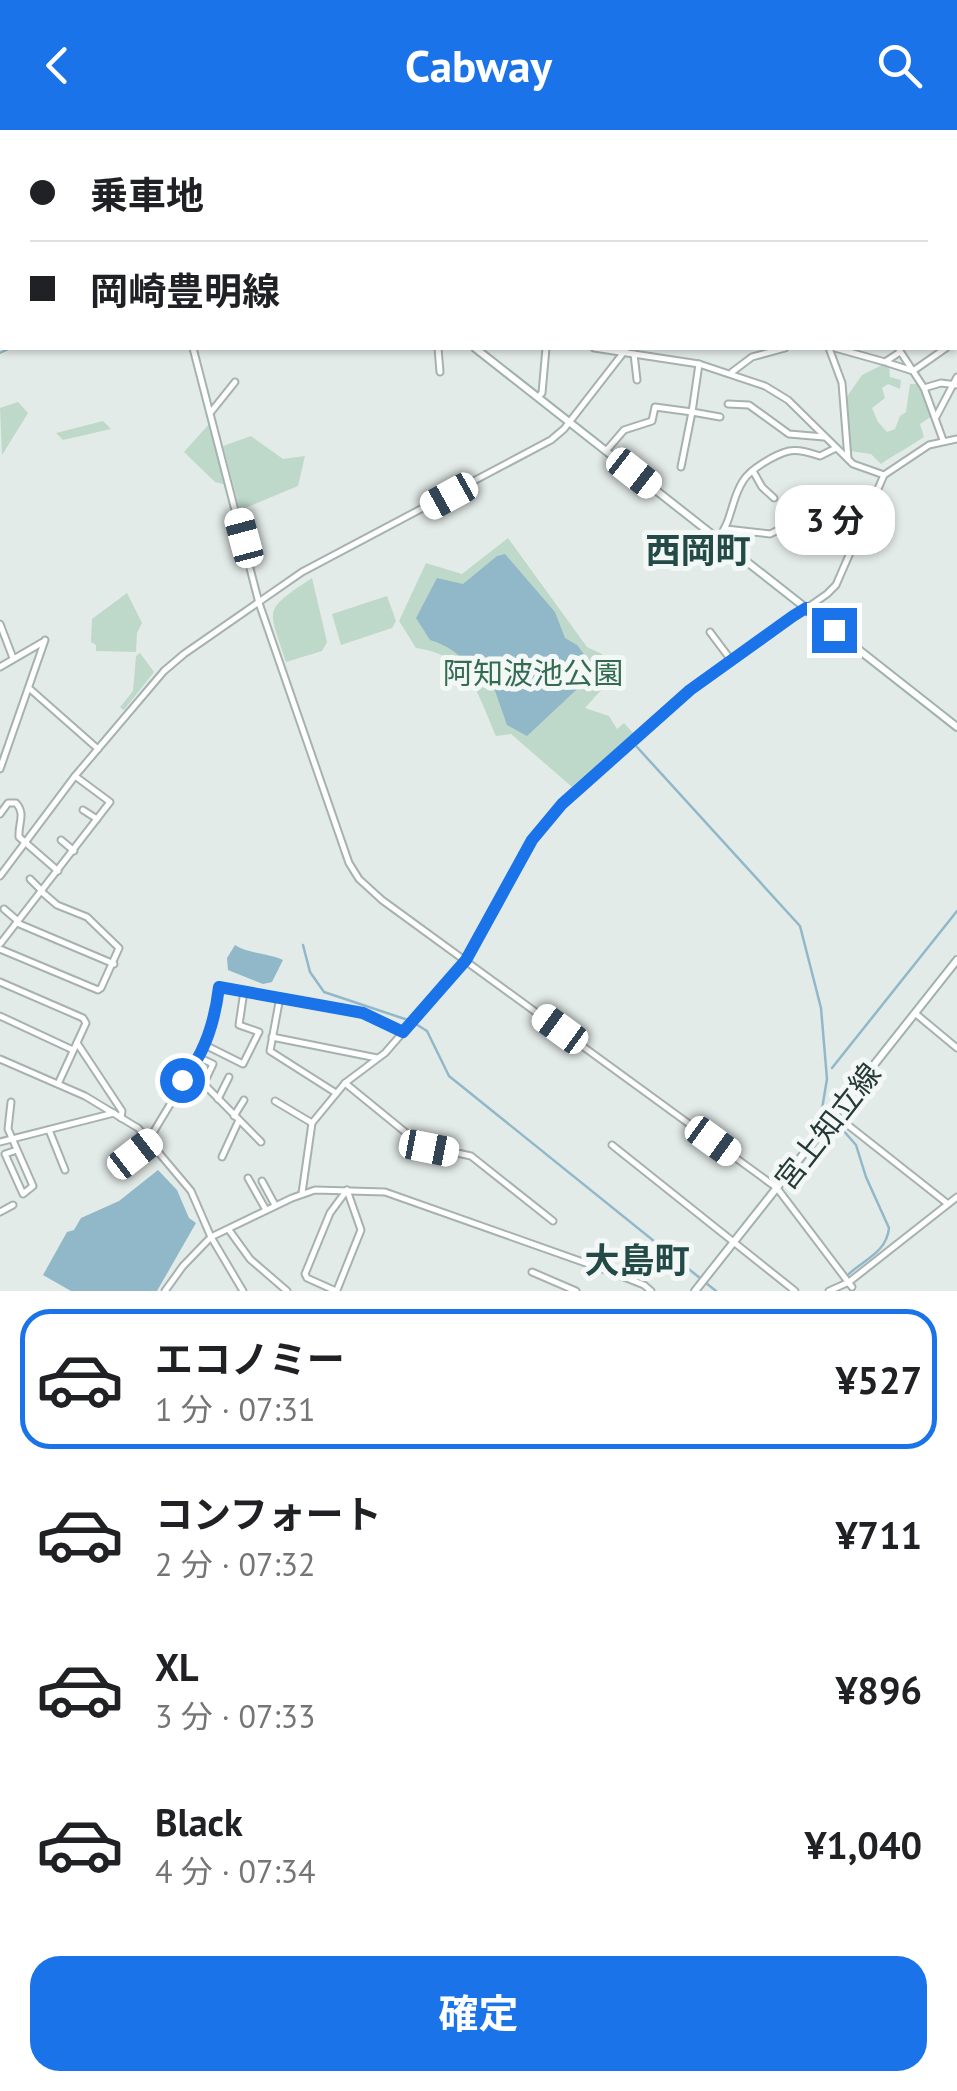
<!DOCTYPE html>
<html lang="ja">
<head>
<meta charset="utf-8">
<style>
  :root { --surface:#fff; --page:#f2f2f2; --text:#202124; --muted:#757577; --line:#e0e0e0; --accent:#1a73e8 }
  body { margin:0; font-family:"PT Sans","Noto Sans JP",sans-serif; background:var(--page); color:var(--text); height:100vh; display:flex; flex-direction:column; font-size:38px; white-space:nowrap }
  * { box-sizing:border-box; margin:0 }
  p { font-size:32px; color:var(--muted) }
  .icon { flex:none; width:55px; height:55px; fill:none; stroke:currentColor; stroke-width:2; stroke-linecap:round; stroke-linejoin:round }
  .map { position:relative; height:1161px; overflow:hidden }
  .side { display:flex; flex-direction:column; background:var(--surface); flex:1 }
  .side>* { flex:none }
  .hud { position:absolute; left:0px; top:0px; width:958px; height:220px; box-shadow:0 2px 8px #0004; display:grid; align-content:center; height:220px; padding:0 30px; background:var(--surface) }
  .end { position:absolute; width:45px; height:45px; margin:-22px; border:12px solid #1a73e8; background:#fff; box-shadow:0 0 0 5px #fff }
  .from { border-radius:50% }
  .bubble { position:absolute; height:70px; border-radius:30px; background:var(--surface); box-shadow:0 2px 8px #0004; font-size:32px; font-weight:700; line-height:70px; text-align:center }
  .car { position:absolute; width:30px; height:60px; margin:-30px -15px; border-radius:12px; box-shadow:0 0 8px 2px #0007; background:linear-gradient(#fff 24%,#345 0 40%,#fff 0 76%,#345 0 86%,#fff 0) }
  .hud b { display:flex; align-items:center; gap:35px; height:95px; font-size:38px }
  .hud b+b { border-top:2px solid var(--line) }
  .hud i { width:25px; height:25px; background:var(--text) }
  ul { padding:18px 0 0; list-style:none }
  li { display:flex; align-items:center; gap:30px; height:140px; margin:0 20px 15px; padding:0 10px; border:5px solid transparent; border-radius:30px }
  li div { flex:1 }
  li b { display:block; font-size:38px }
  li em { font-style:normal; font-weight:700 }
  li.on { border-color:var(--accent) }
  li>.icon { width:90px; height:90px; stroke-width:1.5 }
  .button { display:flex; gap:20px; margin-top:auto; padding:20px 30px }
  .button a { flex:1; height:115px; border-radius:30px; background:var(--accent); color:#fff; font-size:40px; font-weight:700; line-height:115px; text-align:center }
  header { display:flex; justify-content:space-between; align-items:center; height:130px; padding:0 30px; background:var(--accent); color:#fff; font-size:45px; font-weight:700 }
  .map>svg:first-child { display:block }
  .green { fill:#bed9ca }
  .water { fill:#91b8c9 }
  .lines { fill:none; stroke-linecap:round; stroke-linejoin:round }
  .stream { stroke:#91b8c9; stroke-width:2.5 }
  .minor-casing { stroke:#a6b2af; stroke-width:9 }
  .tertiary-casing { stroke:#a6b2af; stroke-width:9 }
  .secondary-casing { stroke:#a0b2ae; stroke-width:10 }
  .minor { stroke:#fff; stroke-width:5 }
  .tertiary { stroke:#fff; stroke-width:5 }
  .secondary { stroke:#fff; stroke-width:6 }
  .route { stroke:#1a73e8; stroke-width:12 }
  .labels { text-anchor:middle; dominant-baseline:central; stroke-width:10; stroke-linejoin:round; paint-order:stroke }
  .park-label { font-size:30px; fill:#346c52; stroke:#f3f8f6 }
  .street-label { font-size:30px; fill:#253a37; stroke:#f3f8f6 }
  .quarter-label { font-size:35px; font-weight:bold; fill:#234a46; stroke:#f3f8f6 }
</style>
</head>
<body>
<header><svg class="icon" aria-label="back" viewBox="0 0 24 24"><path d="M15 5l-7 7 7 7"/></svg>Cabway<svg class="icon" aria-label="search" viewBox="0 0 24 24"><circle cx="10" cy="10" r="6"/><path d="M15 15l6 6"/></svg></header>
<div class="map">
<svg width="957" height="1161" viewBox="0 0 957 1161">
  <rect width="100%" height="100%" fill="#e3ebe8"/>
  <g class="green">
    <path d="M884,234L889,235L890,247L901,250L900,259L888,254L882,258L885,268L872,278L878,292L887,302L895,299L900,286L906,282L910,254H918L932,286L920,294L924,307C911,316 895,324 881,334L871,324L850,321L846,268L862,245Z"/>
    <polygon points="18,272 28,283 2,325 0,278"/>
    <polygon points="103,291 111,299 63,310 56,303"/>
    <polygon points="210,293 227,355 215,352 184,322"/>
    <polygon points="251,306 283,329 305,326 298,356 240,380 223,316"/>
    <path d="M508,408L587,517L602,524L611,549L585,578L609,586L617,599L624,593L633,603L572,657L511,604L496,606C477,562 469,525 416,518L399,491L426,433L462,444Z"/>
    <path d="M312,448L327,512L322,521L286,532C269,477 261,482 312,448Z"/>
    <polygon points="127,463 142,493 137,503 136,522 96,521 96,515 91,512 92,489"/>
    <polygon points="387,466 396,491 392,498 341,515 332,484"/>
    <polygon points="140,523 154,542 124,580 120,577 133,561 136,526"/>
  </g>
  <g class="water">
    <path d="M505,424L555,482L565,508L577,515L593,536L590,547L527,606L507,595L494,558C468,545 469,522 430,510L416,488L437,448L463,454L497,426Z"/>
    <path d="M235,815C249,824 268,823 283,830L272,852L263,854L228,840L227,828Z"/>
    <polygon points="158,1040 177,1060 189,1088 196,1093 157,1161 71,1161 43,1145 67,1102 74,1100 81,1088 119,1071"/>
  </g>
  <g class="lines">
    <g class="stream">
      <polyline points="0,223 10,218"/>
      <polyline points="637,617 800,796 821,878 827,949 822,979 829,986"/>
      <polyline points="303,815 310,842 324,862 411,891 427,901 449,946 716,1161"/>
      <polyline points="832,938 957,781"/>
      <path d="M835,991L856,1015L866,1047L889,1098C886,1130 847,1133 837,1161"/>
    </g>
    <defs>
      <g id="minor">
        <polyline points="157,0 180,2"/>
        <polyline points="499,0 499,2"/>
        <polyline points="576,0 576,2"/>
        <polyline points="809,0 809,2"/>
        <polyline points="938,0 938,2"/>
        <polyline points="245,2 245,0"/>
        <polyline points="304,2 305,0"/>
        <polyline points="399,2 403,0"/>
        <polyline points="754,2 754,0"/>
        <polyline points="955,11 957,11"/>
        <polyline points="955,60 957,62"/>
        <polyline points="955,115 957,115"/>
        <polyline points="955,153 957,154"/>
        <polyline points="955,211 957,209"/>
        <polyline points="438,218 440,242"/>
        <polyline points="594,218 699,234 765,256 788,270 853,334 884,345"/>
        <polyline points="829,218 842,253 848,329"/>
        <polyline points="835,218 885,232 900,222"/>
        <polyline points="898,218 913,241 946,218"/>
        <polyline points="634,224 637,250"/>
        <polyline points="888,233 913,241 924,258"/>
        <polyline points="699,234 692,282 720,287"/>
        <polyline points="732,242 752,227 785,218"/>
        <polyline points="538,267 542,263 546,218"/>
        <polyline points="728,274 749,275 789,304 824,307"/>
        <polyline points="211,282 235,252"/>
        <polyline points="936,287 957,247"/>
        <polyline points="943,310 924,258 941,253 957,255"/>
        <polyline points="606,321 624,300 652,291 655,277 692,282 681,337"/>
        <polyline points="753,341 762,357 774,368"/>
        <polyline points="726,399 770,404 844,368 871,370"/>
        <path d="M718,408C732,392 731,369 743,351C750,339 776,324 789,321C799,319 811,323 820,326L836,318"/>
        <polyline points="0,494 13,528"/>
        <polyline points="710,502 731,530"/>
        <polyline points="0,537 43,512"/>
        <polyline points="30,559 98,619"/>
        <polyline points="0,639 45,510"/>
        <polyline points="83,680 97,689"/>
        <path d="M0,684L8,673H16C26,684 18,693 19,707L58,741"/>
        <polyline points="61,710 74,721"/>
        <polyline points="30,749 42,761"/>
        <polyline points="4,779 18,791"/>
        <polyline points="17,793 114,834"/>
        <polyline points="0,814 110,672 75,646"/>
        <polyline points="0,819 98,860 101,858 119,818 87,787 57,775 42,762"/>
        <polyline points="0,852 83,888 86,893 58,954"/>
        <polyline points="280,867 270,921 336,963"/>
        <polyline points="916,884 957,918"/>
        <polyline points="0,886 73,920"/>
        <polyline points="272,907 377,928"/>
        <polyline points="77,913 122,981 121,988"/>
        <polyline points="205,915 243,934 259,902 239,895 244,861"/>
        <polyline points="198,927 213,934 204,953"/>
        <polyline points="191,941 261,1012"/>
        <polyline points="345,953 421,1015 471,1026 553,1091"/>
        <polyline points="218,969 229,947"/>
        <polyline points="275,971 312,993"/>
        <polyline points="11,972 8,999 33,1056 23,1064 5,1024 17,1020"/>
        <polyline points="834,984 948,1074"/>
        <polyline points="234,986 244,970"/>
        <polyline points="49,1000 65,1040"/>
        <path d="M149,1010C177,960 213,915 219,857L358,882L403,902"/>
        <polyline points="0,1012 114,983"/>
        <polyline points="612,1015 795,1161"/>
        <polyline points="222,1027 239,990"/>
        <polyline points="119,1036 151,1011"/>
        <polyline points="248,1048 266,1080"/>
        <polyline points="262,1051 275,1075"/>
        <polyline points="302,1063 312,993 345,953 385,923 466,830"/>
        <polyline points="0,1082 13,1075"/>
        <polyline points="229,1100 250,1129 287,1161"/>
        <polyline points="532,1142 576,1161"/>
        <polyline points="337,1160 361,1100 347,1060"/>
        <polyline points="165,1161 183,1136 211,1107 292,1068 315,1060 385,1062 614,1143 644,1155 651,1161"/>
        <polyline points="336,1161 307,1148 305,1144 330,1083 347,1060"/>
        <polyline points="829,1161 849,1152 957,1067"/>
      </g>
      <g id="tertiary">
        <polyline points="848,2 852,0"/>
        <polyline points="193,218 259,473 349,733 359,749 382,770 777,1058 852,1157"/>
        <polyline points="0,746 75,646 164,541 184,524 302,442 551,310 564,299 627,218"/>
        <polyline points="467,828 532,709 561,674 690,560 827,464 836,455 884,345 929,315 957,309"/>
        <polyline points="0,929 85,966 138,998 191,1061 211,1107 243,1161"/>
      </g>
      <g id="secondary">
        <polyline points="0,162 2,161"/>
        <polyline points="475,218 957,597"/>
        <polyline points="695,1161 957,830"/>
      </g>
    </defs>
    <use href="#minor" class="minor-casing"/>
    <use href="#tertiary" class="tertiary-casing"/>
    <use href="#secondary" class="secondary-casing"/>
    <use href="#minor" class="minor"/>
    <use href="#tertiary" class="tertiary"/>
    <use href="#secondary" class="secondary"/>
  </g>
  <g class="lines">
    <path class="route" d="M182,950C205,925 215,890 219,857L363,883L403,902L466,830L532,710L562,674L690,560L793,486L806,478L834,500"/>
  </g>
  <g class="labels">
    <g class="park-label">
      <text x="533" y="542">阿知波池公園</text>
    </g>
    <g class="street-label">
      <text transform="translate(827 996) rotate(-52)">宮上知立線</text>
    </g>
    <g class="quarter-label">
      <text x="698" y="420">西岡町</text>
      <text x="637" y="1130">大島町</text>
    </g>
  </g>
</svg>
<i class="end from" style="left:182px;top:950px"></i>
<i class="end" style="left:834px;top:500px"></i>
<div class="bubble" style="left:775px;top:355px;width:120px">3 分</div>
<i class="car" style="left:634px;top:343px;rotate:128deg"></i>
<i class="car" style="left:449px;top:366px;rotate:241deg"></i>
<i class="car" style="left:244px;top:408px;rotate:345deg"></i>
<i class="car" style="left:560px;top:899px;rotate:306deg"></i>
<i class="car" style="left:713px;top:1011px;rotate:126deg"></i>
<i class="car" style="left:429px;top:1018px;rotate:101deg"></i>
<i class="car" style="left:135px;top:1024px;rotate:52deg"></i>
<div class="hud">
<b><i class="from"></i>乗車地</b>
<b><i></i>岡崎豊明線</b>
</div>
</div>
<section class="side">
<ul>
<li class="on"><svg class="icon" aria-label="car" viewBox="0 0 24 24"><path d="M5 17H2v-5l4-1 3-4h7l3 4 3 1v5h-3M9 17h6M6 11h13"/><circle cx="7" cy="17" r="2"/><circle cx="17" cy="17" r="2"/></svg><div><b>エコノミー</b><p>1 分 · 07:31</p></div><em>¥527</em></li>
<li><svg class="icon" aria-label="car" viewBox="0 0 24 24"><path d="M5 17H2v-5l4-1 3-4h7l3 4 3 1v5h-3M9 17h6M6 11h13"/><circle cx="7" cy="17" r="2"/><circle cx="17" cy="17" r="2"/></svg><div><b>コンフォート</b><p>2 分 · 07:32</p></div><em>¥711</em></li>
<li><svg class="icon" aria-label="car" viewBox="0 0 24 24"><path d="M5 17H2v-5l4-1 3-4h7l3 4 3 1v5h-3M9 17h6M6 11h13"/><circle cx="7" cy="17" r="2"/><circle cx="17" cy="17" r="2"/></svg><div><b>XL</b><p>3 分 · 07:33</p></div><em>¥896</em></li>
<li><svg class="icon" aria-label="car" viewBox="0 0 24 24"><path d="M5 17H2v-5l4-1 3-4h7l3 4 3 1v5h-3M9 17h6M6 11h13"/><circle cx="7" cy="17" r="2"/><circle cx="17" cy="17" r="2"/></svg><div><b>Black</b><p>4 分 · 07:34</p></div><em>¥1,040</em></li>
</ul>
<div class="button"><a>確定</a></div>
</section>
</body>
</html>
